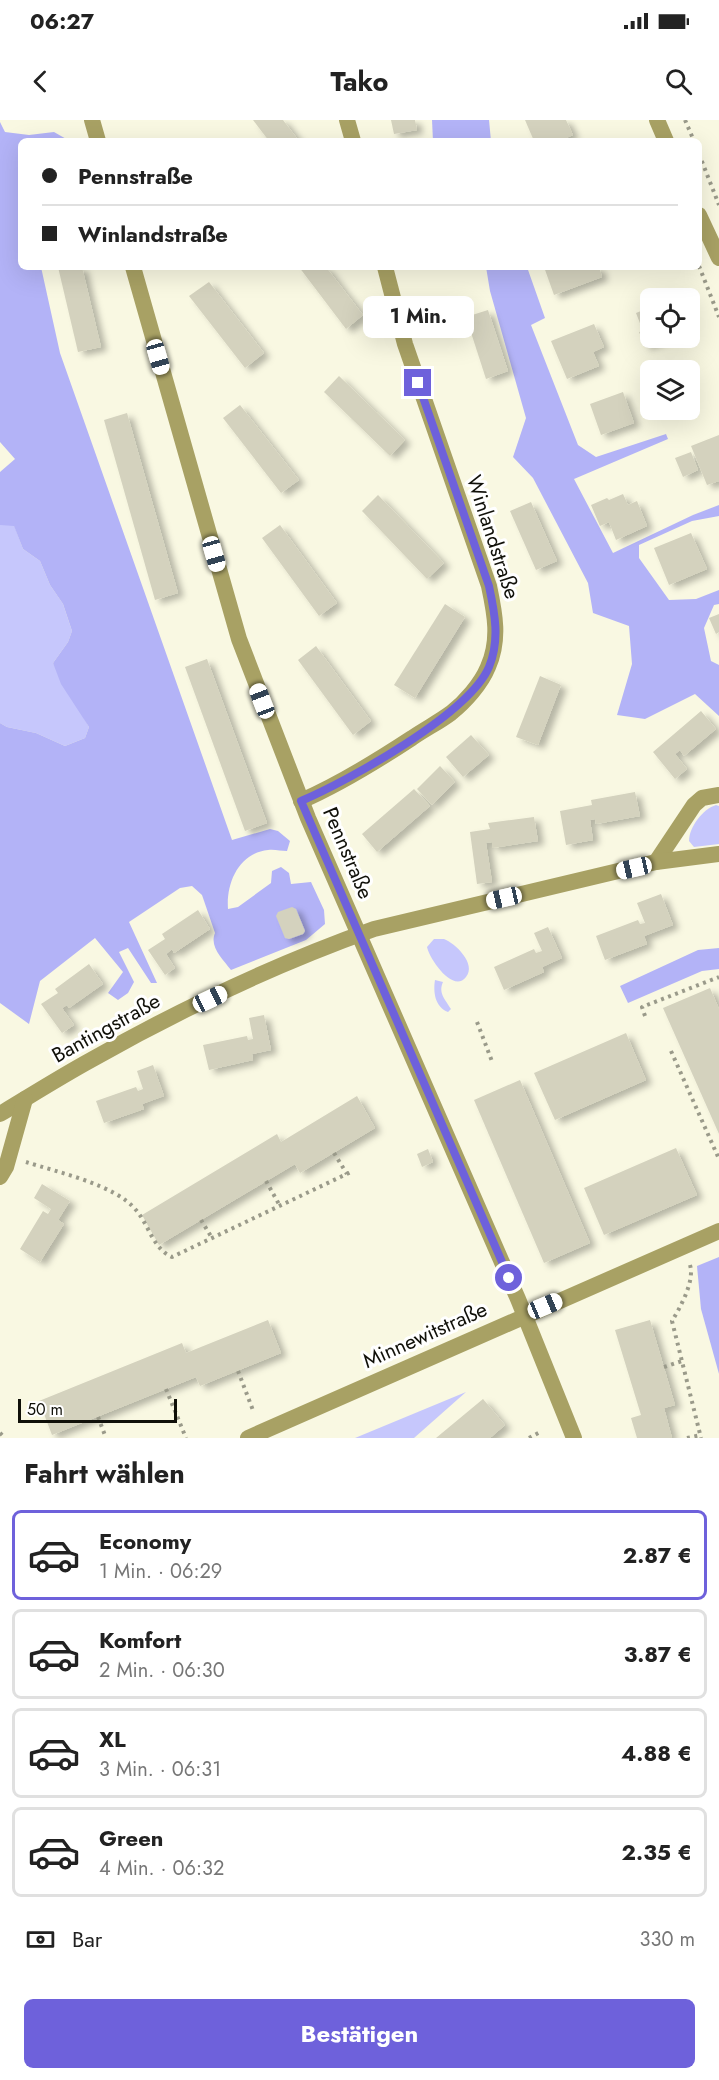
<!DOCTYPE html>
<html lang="de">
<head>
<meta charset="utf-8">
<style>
  :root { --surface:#fff; --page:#f6f6f6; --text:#222; --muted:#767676; --line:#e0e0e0; --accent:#6e61db }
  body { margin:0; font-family:Jost,sans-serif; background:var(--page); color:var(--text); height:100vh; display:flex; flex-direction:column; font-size:22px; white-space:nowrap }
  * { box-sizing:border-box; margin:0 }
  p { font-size:20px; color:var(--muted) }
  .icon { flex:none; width:33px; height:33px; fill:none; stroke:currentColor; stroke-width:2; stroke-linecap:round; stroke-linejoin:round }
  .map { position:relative; height:1318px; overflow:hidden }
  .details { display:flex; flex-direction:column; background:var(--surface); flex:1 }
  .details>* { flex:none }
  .guide { position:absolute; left:18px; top:18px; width:684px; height:132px; border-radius:9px; box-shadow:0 6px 24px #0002; display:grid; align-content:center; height:132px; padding:0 24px; background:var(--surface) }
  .controls { position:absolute; left:640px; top:168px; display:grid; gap:12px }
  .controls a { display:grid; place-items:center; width:60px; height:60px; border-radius:9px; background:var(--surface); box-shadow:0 6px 24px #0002; font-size:30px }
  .scale { position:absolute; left:18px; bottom:15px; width:159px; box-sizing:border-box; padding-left:6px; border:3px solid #101009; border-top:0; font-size:16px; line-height:21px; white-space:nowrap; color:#101009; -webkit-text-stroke:4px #fff; paint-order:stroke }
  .end { position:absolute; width:27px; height:27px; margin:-14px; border:8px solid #6e61db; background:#fff; box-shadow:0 0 0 3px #fff }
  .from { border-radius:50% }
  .bubble { position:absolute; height:42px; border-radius:9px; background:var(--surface); box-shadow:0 6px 24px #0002; font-size:20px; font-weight:700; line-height:42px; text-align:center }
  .car { position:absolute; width:18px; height:36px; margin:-18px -9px; border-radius:8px; box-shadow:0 0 4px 2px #0007; background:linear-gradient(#fff 24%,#345 0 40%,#fff 0 76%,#345 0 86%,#fff 0) }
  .guide b { display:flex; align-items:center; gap:21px; height:57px; font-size:22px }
  .guide b+b { border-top:2px solid var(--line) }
  .guide i { width:15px; height:15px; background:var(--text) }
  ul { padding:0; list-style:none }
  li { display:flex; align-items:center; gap:18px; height:90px; margin:0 12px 9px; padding:0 12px; border:3px solid var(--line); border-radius:9px }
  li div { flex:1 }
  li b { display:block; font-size:22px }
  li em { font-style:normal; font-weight:700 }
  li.on { border-color:var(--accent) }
  li>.icon { width:54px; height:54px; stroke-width:1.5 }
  h2 { padding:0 24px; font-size:27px; line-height:72px }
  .pay { display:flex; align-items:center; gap:15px; height:66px; padding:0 24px; font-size:22px }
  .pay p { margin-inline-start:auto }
  .button { display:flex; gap:12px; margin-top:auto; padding:12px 24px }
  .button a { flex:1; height:69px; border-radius:9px; background:var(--accent); color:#fff; font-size:24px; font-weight:700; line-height:69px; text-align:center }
  .status { display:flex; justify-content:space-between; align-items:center; height:42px; padding:0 30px; background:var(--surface); direction:ltr }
  .status svg { height:16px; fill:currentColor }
  header { display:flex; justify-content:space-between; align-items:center; height:78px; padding:0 24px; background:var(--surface); font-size:27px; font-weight:700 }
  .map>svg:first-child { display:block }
  .green { fill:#c6c7fc }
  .forest { fill:#b3b3f7 }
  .building { fill:#d4d2be; filter:url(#shadow) }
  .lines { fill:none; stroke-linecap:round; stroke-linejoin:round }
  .path { stroke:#9a9a8a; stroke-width:4; stroke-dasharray:3 4.5; stroke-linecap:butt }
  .minor { stroke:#a8a164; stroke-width:16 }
  .tertiary { stroke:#a8a164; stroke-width:16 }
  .route { stroke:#6e61db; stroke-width:8 }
  .labels { text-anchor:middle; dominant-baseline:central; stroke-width:6; stroke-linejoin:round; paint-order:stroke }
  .street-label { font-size:21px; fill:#101009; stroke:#fff }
</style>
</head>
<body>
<div class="status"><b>06:27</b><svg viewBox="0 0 49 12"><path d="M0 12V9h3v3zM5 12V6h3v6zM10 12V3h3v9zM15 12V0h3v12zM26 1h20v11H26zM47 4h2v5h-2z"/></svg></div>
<header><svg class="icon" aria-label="back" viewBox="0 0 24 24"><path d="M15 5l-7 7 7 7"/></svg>Tako<svg class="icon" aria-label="search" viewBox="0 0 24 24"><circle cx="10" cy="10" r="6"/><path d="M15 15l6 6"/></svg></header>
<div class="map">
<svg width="719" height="1318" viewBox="0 0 719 1318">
  <defs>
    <filter id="shadow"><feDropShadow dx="6" dy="4" stdDeviation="3" flood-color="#0004"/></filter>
  </defs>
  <rect width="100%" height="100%" fill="#f9f8e2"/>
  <g class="green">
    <polygon points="0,405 14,405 23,429 40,441 50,465 63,484 72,511 68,522 53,543 89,607 85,618 65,626 36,613 7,607 0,603"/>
    <path d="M716,685L719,686V724L694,727L689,721C689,707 703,689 716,685Z"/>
    <path d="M434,819C435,819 443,819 444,819C455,823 477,844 466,857C453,874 429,838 427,827Z"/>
    <path d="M435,860L443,862C438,873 445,879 451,889L448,892C435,887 433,872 435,860Z"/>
    <polygon points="466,1272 414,1318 355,1318"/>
  </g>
  <g class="forest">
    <polygon points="432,0 489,0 491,21 433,21"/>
    <path d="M0,2L5,12L29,15L54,12L68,20L21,21V147H41L60,233L232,720L270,709L278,711L290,721L287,731C281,731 274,729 268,730C239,733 226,763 228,789L238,787L271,763L272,751L281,747L289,753L291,764L311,762L324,790L325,804L306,820L231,850C223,839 209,827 215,813L202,775L192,766L180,768L129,802L157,863H151L128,828L119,832L134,862L128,873L118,880L108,873L123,852L95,818L40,861L29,904L0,883V603L7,607L36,613L65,626L85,618L89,607L61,564L53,543L68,522L72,511L63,484L50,465L40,441L23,429L14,406L0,405V352L15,339L0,322Z"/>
    <polygon points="486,147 527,147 545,198 531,205 578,325 596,337 666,314 668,319 574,359 613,433 693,395 719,385 719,396 692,401 639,425 639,438 669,480 696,479 719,470 719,484 714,485 704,508 711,541 719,545 719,596 695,574 645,599 617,595 632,544 629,506 593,493 588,463 533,358 513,337 526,298 490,171"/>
    <polygon points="719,828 719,849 702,851 628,883 620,866 698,830"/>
    <polygon points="719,1137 719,1254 701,1189 697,1146"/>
  </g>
  <g class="building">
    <polygon points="253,0 283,0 299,21 269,21"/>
    <polygon points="391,0 415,0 417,10 394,14"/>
    <polygon points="525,0 566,0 573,15 559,21 534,21"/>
    <polygon points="58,147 82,147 101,227 78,232"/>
    <polygon points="299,147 326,147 363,195 346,209"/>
    <polygon points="544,147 599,147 602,157 554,175"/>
    <polygon points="209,162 264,233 245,248 189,176"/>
    <polygon points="651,187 651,218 666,218 645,226 639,212 643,211 636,193"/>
    <polygon points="488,190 508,251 486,259 466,197"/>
    <polygon points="594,204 604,227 593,232 599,246 567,259 551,221"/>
    <polygon points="339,256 405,320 390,336 324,272"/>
    <polygon points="623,272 634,303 601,315 590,284"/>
    <polygon points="240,285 299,360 281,373 223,298"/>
    <polygon points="127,293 178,473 155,480 104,300"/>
    <polygon points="719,315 719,361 707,365 691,326"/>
    <polygon points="691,332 698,350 683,357 675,338"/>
    <polygon points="623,374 628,385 637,381 647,406 616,420 609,402 600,406 591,385 607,378 609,380"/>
    <polygon points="378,375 444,443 427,459 362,391"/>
    <polygon points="531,382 557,441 536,450 510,391"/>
    <polygon points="280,405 337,483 319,496 262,418"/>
    <polygon points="691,413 707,449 669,465 654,428"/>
    <polygon points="445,484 465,497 415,578 394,565"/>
    <polygon points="719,494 719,512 716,514 709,498"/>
    <polygon points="316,526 371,601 353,615 298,540"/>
    <polygon points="207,539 267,703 245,711 185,547"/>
    <polygon points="540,556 561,565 538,625 516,617"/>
    <polygon points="701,591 716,609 684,636 680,630 675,634 687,649 675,659 653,632"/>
    <polygon points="471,615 489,635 463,657 446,637"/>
    <polygon points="440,646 455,662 432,685 417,669"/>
    <polygon points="414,669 430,686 377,732 362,714"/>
    <polygon points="635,672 640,696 596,704 595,699 590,700 593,720 566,725 560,691 592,685 591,680"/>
    <polygon points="534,697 538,721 492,728 492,722 486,723 492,762 477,764 470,712 490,709 488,703"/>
    <polygon points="661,774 673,805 644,816 647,824 605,840 596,816 638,800 640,804 645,803 637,783"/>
    <polygon points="292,787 296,789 305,811 303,814 289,819 285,818 276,796 278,792"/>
    <polygon points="198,790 210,809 174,833 172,829 166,834 175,848 165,855 148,830 165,819 162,814"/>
    <polygon points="548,807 562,838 542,847 544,852 504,870 494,847 534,829 536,833 542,831 534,813"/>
    <polygon points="89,844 103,864 69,888 67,885 62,888 74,905 62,913 41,884 58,873 55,869"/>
    <polygon points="710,868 719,889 719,1014 663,888"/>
    <polygon points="264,895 271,930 252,934 253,940 209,950 203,925 247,916 248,920 253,919 249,898"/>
    <polygon points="626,913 646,960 555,1000 534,953"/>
    <polygon points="153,945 164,976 142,984 144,989 104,1003 96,981 136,967 138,971 143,969 137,951"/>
    <polygon points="520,960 590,1123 544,1143 474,980"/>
    <polygon points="357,976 375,1008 300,1053 295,1044 159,1125 142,1095 277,1014 281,1022"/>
    <polygon points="676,1028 697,1075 604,1115 584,1068"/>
    <polygon points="428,1029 433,1042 422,1047 417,1034"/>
    <polygon points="42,1064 70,1081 58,1100 64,1104 40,1142 20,1129 43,1091 48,1094 51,1089 34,1078"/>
    <polygon points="268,1200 281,1233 200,1266 196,1257 52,1315 39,1281 182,1223 186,1233"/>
    <polygon points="650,1200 675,1285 664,1288 672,1318 637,1318 631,1298 641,1295 615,1210"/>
    <polygon points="483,1279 505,1305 490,1318 436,1318"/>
  </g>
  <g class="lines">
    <g class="path">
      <polyline points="685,0 694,21"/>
      <polyline points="699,34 719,85"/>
      <polyline points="699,146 719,197"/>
      <polyline points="645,896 642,887 719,857"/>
      <polyline points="477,902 493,944"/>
      <polyline points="671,931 719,1039"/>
      <polyline points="334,1033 347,1054"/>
      <path d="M26,1042C57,1052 116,1065 136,1090C149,1105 153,1129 172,1137L353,1051"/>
      <polyline points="266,1061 280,1086"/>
      <polyline points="201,1100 212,1118"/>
      <path d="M690,1145C695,1161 680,1188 672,1201L701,1318"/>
      <polyline points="664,1247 682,1241"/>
      <polyline points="238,1251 254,1293"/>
      <polyline points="166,1269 186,1318"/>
      <polyline points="98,1297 106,1318"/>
      <polyline points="0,1313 5,1318"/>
      <polyline points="529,1318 542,1311"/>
      <polyline points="687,1318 701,1315"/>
    </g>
    <g class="minor">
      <polyline points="92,0 98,21"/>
      <polyline points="347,0 353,21"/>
      <polyline points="133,147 239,519 308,698 518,1179 574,1318"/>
      <path d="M301,681C340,664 377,641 412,618C425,609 439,602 451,593C465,582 481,564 488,547C500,520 495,494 489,466L405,224L385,147"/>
      <polyline points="656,742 694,685 702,678 719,675"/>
      <path d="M0,994C30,976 60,957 91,940C181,889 276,844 374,809L656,742L719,734"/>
      <polyline points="0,1057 6,1047 25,979"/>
      <polyline points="248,1318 719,1111"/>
    </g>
    <g class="tertiary">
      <polyline points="657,0 666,21"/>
      <polyline points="699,95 719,138"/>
    </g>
  </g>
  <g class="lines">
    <path class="route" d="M418,263L489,466C495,494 500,520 489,547C469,594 348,661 301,681L509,1158"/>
  </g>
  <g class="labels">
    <g class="street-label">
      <text transform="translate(493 417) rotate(72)">Winlandstraße</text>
      <text transform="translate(348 733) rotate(67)">Pennstraße</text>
      <text transform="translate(106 908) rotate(-29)">Bantingstraße</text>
      <text transform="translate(425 1215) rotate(-24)">Minnewitstraße</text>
    </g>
  </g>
</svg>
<div class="controls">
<a><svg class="icon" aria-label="locate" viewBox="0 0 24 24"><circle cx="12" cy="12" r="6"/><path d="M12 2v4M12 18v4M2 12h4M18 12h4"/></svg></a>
<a><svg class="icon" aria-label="layers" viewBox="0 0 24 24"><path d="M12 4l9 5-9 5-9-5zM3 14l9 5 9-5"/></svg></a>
</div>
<div class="scale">50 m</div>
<i class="end from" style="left:509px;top:1158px"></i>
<i class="end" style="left:418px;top:263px"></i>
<div class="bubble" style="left:363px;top:176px;width:111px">1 Min.</div>
<i class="car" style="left:158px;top:237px;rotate:164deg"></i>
<i class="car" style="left:214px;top:434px;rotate:164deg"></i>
<i class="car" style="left:262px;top:581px;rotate:339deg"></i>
<i class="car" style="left:634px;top:748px;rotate:257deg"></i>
<i class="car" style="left:504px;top:778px;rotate:257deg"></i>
<i class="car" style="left:210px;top:879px;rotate:65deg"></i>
<i class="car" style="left:545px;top:1186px;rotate:67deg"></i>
<div class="guide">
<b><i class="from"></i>Pennstraße</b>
<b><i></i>Winlandstraße</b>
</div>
</div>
<section class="details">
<h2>Fahrt wählen</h2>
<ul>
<li class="on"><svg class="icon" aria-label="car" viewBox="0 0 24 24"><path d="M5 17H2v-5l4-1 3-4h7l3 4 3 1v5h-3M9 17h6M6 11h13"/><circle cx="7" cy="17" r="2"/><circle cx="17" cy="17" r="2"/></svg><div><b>Economy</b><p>1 Min. · 06:29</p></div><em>2.87 €</em></li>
<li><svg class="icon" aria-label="car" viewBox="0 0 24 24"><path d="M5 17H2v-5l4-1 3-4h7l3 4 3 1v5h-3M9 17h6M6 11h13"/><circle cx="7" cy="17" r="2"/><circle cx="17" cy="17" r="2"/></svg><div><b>Komfort</b><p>2 Min. · 06:30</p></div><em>3.87 €</em></li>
<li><svg class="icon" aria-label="car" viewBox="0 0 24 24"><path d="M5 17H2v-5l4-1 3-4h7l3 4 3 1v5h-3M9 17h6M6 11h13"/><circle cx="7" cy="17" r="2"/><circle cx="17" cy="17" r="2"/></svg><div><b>XL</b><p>3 Min. · 06:31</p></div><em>4.88 €</em></li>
<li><svg class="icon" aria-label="car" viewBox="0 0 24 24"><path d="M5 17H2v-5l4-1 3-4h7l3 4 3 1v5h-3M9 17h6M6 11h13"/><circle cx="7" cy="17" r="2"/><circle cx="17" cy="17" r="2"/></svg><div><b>Green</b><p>4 Min. · 06:32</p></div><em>2.35 €</em></li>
</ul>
<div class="pay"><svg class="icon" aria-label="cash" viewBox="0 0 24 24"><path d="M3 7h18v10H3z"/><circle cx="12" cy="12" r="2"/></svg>Bar<p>330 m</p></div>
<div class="button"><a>Bestätigen</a></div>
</section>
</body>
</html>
